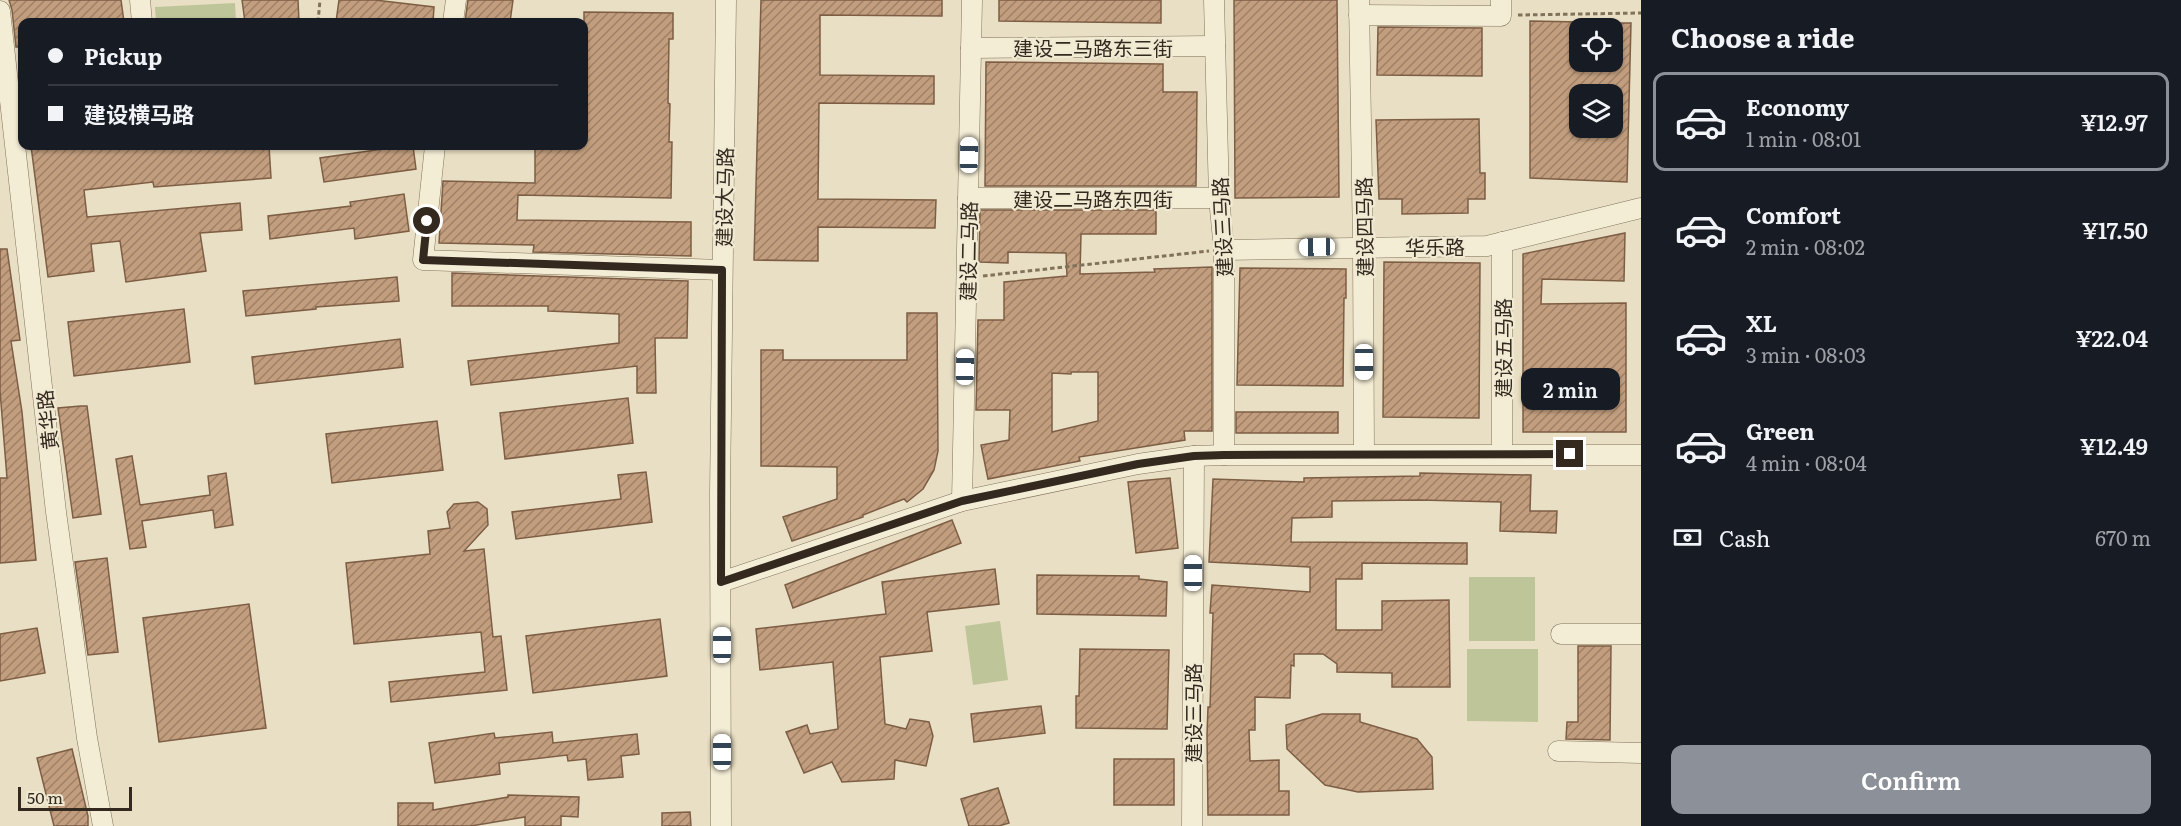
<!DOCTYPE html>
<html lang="en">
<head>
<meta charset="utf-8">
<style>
  :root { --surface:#171b24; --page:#242831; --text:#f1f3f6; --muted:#9ea1a6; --line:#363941; --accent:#8c9099 }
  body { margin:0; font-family:Literata,"Noto Sans SC",serif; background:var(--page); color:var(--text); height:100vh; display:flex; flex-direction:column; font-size:22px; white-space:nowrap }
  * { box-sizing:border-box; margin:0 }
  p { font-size:20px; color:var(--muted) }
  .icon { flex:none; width:33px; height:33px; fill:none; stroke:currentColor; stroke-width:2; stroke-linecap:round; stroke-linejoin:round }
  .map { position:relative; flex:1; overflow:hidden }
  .sheet { display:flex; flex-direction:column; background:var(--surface); width:540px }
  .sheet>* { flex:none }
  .guide { position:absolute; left:18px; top:18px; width:570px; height:132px; border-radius:12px; box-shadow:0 2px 4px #0004; display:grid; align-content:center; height:132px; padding:0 30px; background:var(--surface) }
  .controls { position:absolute; left:1569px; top:18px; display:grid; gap:12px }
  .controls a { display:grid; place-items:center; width:54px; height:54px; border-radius:12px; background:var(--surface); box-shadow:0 2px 4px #0004; font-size:30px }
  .scale { position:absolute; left:18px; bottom:15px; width:114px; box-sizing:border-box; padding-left:6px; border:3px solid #33291f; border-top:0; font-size:16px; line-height:21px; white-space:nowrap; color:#33291f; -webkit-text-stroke:4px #f1ead3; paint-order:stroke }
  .end { position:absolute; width:27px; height:27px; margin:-14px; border:8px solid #33291f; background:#fff; box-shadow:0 0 0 3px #fff }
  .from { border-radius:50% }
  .bubble { position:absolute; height:42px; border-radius:12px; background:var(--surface); box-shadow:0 2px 4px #0004; font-size:20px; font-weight:600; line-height:42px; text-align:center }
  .car { position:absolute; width:18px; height:36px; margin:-18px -9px; border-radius:8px; box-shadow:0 0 4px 2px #0007; background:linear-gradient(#fff 24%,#345 0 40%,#fff 0 76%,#345 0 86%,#fff 0) }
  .guide b { display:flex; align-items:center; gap:21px; height:57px; font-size:22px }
  .guide b+b { border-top:2px solid var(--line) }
  .guide i { width:15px; height:15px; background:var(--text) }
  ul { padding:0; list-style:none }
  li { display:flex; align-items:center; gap:18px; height:99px; margin:0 12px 9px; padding:0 18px; border:3px solid transparent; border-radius:12px }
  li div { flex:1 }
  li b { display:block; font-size:22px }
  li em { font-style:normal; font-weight:600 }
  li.active { border-color:var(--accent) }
  li>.icon { width:54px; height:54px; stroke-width:1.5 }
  h2 { padding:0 30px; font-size:27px; line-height:72px }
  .pay { display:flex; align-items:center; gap:15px; height:66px; padding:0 30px; font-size:22px }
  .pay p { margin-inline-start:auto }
  .button { display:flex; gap:12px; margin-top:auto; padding:12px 30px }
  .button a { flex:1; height:69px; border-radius:12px; background:var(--accent); color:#fff; font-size:24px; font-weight:600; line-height:69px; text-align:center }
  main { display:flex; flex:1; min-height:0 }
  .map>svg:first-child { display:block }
  .pitch { fill:#bec599 }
  .building { fill:url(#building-hatch); stroke:#7d5e45; stroke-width:1.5; fill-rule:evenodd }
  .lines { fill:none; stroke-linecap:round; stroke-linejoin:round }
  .minor-casing { stroke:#81725c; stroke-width:21 }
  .path { stroke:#81725c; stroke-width:3; stroke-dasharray:4.5 3; stroke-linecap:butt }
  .minor { stroke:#f4edd6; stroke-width:20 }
  .route { stroke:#33291f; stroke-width:8 }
  .labels { text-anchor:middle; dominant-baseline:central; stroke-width:4.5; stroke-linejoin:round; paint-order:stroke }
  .street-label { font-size:20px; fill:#33291f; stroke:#f1ead3 }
</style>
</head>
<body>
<main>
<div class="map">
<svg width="1641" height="826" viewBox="0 0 1641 826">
  <defs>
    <pattern id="building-hatch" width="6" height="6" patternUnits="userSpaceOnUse" patternTransform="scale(1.5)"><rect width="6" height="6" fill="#c29e7e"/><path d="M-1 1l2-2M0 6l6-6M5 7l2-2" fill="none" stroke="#9e8167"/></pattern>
  </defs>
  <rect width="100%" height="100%" fill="#e9dfc4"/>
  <g class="pitch">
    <polygon points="235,3 236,22 156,22 155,7"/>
    <rect x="1469" y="577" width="66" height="64"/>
    <polygon points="1000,621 1008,680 973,685 965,626"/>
    <polygon points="1467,649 1538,649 1538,722 1467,721"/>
  </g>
  <g class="building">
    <polygon points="9,0 121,0 124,22 22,22 22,47 16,47 12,10"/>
    <polygon points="242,0 298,0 299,22 245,22"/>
    <polygon points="339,0 375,0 434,7 433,22 336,22"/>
    <polygon points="468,0 513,0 510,22 465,22"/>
    <polygon points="761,0 942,0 942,16 820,15 820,75 934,76 934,104 819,103 818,199 936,200 935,228 818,227 818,261 754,260"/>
    <polygon points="999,0 1161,0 1161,23 999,21"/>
    <polygon points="1234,0 1337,0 1339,197 1235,198"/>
    <polygon points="584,12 673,13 673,39 669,39 668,103 670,104 669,142 672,142 671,198 518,195 517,220 691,222 691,256 533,252 534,245 439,243 443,181 535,183 535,146 584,146"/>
    <path d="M1530,21L1580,22V62H1612V23H1631L1627,182L1530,178ZM1580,94H1612V128H1580Z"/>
    <polygon points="1378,27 1482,28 1482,76 1377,75"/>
    <polygon points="986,62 1163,64 1163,92 1197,92 1196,186 985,186"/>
    <polygon points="1479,119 1480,173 1485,173 1485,199 1468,199 1468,213 1402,214 1402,199 1379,199 1376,120"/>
    <polygon points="31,146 269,146 271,178 154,187 153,182 84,190 87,217 240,203 242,230 200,233 206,271 126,282 120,241 91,244 94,271 48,277"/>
    <polygon points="404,146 413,146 416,169 324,182 320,158"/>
    <polygon points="404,194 409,231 355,239 354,228 270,239 268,216 351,206 350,202"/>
    <path d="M980,210H1156V234H1081L1080,274L1155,272L1154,269L1212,267V431H1184L1185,440L1079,457L1080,461L988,479L981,445L1009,440L1010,410H976L978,320H1004V282L1067,276L1066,253L1008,252V263L979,262ZM1071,372H1098V421L1052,432V373L1071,374Z"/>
    <polygon points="1625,233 1624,281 1542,279 1541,304 1626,303 1626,432 1523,432 1523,254"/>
    <polygon points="0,249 7,249 20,340 11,341 22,412 36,560 0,563 0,478 7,478 0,391"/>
    <polygon points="1384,262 1480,263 1479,418 1383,417"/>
    <polygon points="1240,268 1346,269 1346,298 1344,298 1343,386 1237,385"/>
    <polygon points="452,273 688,281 687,338 655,338 656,393 637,393 637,366 471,385 468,361 619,343 619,314 548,311 548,306 452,306"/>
    <polygon points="397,277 399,301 316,307 316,309 246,316 243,291"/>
    <polygon points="184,309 190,362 74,376 68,322"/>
    <polygon points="907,313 937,313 938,451 934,470 923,489 907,502 904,499 863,515 863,517 792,541 783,517 837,499 837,467 761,466 761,350 783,350 783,360 907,360"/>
    <polygon points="400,339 403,367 255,384 252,357"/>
    <polygon points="628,398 633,443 505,459 500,413"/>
    <polygon points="81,406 87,406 101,514 73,518 58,408"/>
    <rect x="1236" y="412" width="102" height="21"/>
    <polygon points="437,421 443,470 332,483 326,434"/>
    <polygon points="132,456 140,505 210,495 208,476 226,473 233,525 215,528 213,510 142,521 146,547 130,549 116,459"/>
    <polygon points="646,472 652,522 516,539 512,512 621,499 618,475"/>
    <polygon points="1420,473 1531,475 1530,511 1557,511 1556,533 1500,531 1501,502 1420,500 1332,501 1332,517 1292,518 1291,542 1467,543 1467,564 1362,563 1362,579 1336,579 1336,630 1382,630 1382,601 1449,600 1450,687 1392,687 1392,673 1337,672 1337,664 1323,654 1294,654 1294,666 1291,665 1290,698 1255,697 1255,730 1249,730 1250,761 1279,760 1279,791 1289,791 1289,815 1208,815 1207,735 1208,707 1210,707 1213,613 1210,613 1212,585 1310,592 1310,567 1209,562 1213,479 1304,482 1304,478 1420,476"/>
    <polygon points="1170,478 1178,548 1136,553 1128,482"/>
    <polygon points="478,502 487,509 488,525 464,551 484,549 493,637 501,636 507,690 391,702 389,682 485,672 481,632 354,644 346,563 430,554 428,531 450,528 447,512 454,504"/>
    <polygon points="952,520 961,543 793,608 785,585"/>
    <polygon points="107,558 118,652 88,655 75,562"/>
    <polygon points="995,569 999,604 927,612 932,651 880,657 885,724 906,729 910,719 929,722 933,736 926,766 895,760 894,779 842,782 832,762 804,773 786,732 807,725 810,734 838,729 833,662 760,670 756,629 886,614 882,582"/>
    <polygon points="1037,575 1139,576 1139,579 1167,582 1166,616 1037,614"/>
    <polygon points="249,604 266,728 159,742 143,618"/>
    <polygon points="660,619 667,676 533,693 526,636"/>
    <polygon points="37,628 45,673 0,681 0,634"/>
    <polygon points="1578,646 1611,646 1610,740 1566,739 1567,722 1578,722"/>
    <polygon points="1080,649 1169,650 1167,729 1076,728 1076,696 1079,696"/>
    <polygon points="1041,706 1045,733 974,742 971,714"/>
    <polygon points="1322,714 1360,714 1360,722 1417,739 1432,757 1433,789 1358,792 1325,785 1287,749 1286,725"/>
    <polygon points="552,732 553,743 637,734 639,754 621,756 623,777 588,780 586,759 568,761 567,755 499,763 500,774 435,783 429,743 494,733 495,738"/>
    <polygon points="72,749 88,816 88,826 54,826 37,758"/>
    <rect x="1114" y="759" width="60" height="46"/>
    <polygon points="998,788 1009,823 999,826 969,826 961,799"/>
    <polygon points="508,795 579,797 578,817 561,816 561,826 525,826 525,817 471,826 398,826 398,803 433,803 433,810 508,797"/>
    <polygon points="690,812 691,826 662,826 662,813"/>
  </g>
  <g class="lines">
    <defs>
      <g id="minor">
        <polyline points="140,0 142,22"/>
        <polyline points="1214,0 1219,198 1224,250 1224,455"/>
        <polyline points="1359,0 1363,246 1364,454"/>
        <polyline points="0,11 56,512 87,738 103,826"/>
        <polyline points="1359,15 1501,16 1501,0"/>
        <polyline points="453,22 456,0"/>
        <polyline points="971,48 1215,46"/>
        <polyline points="435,146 423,260 722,270"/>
        <polyline points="968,198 1219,198"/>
        <polyline points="1502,242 1502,454"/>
        <polyline points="1224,250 1487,246 1641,208"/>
        <polyline points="962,501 972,0"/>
        <polyline points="721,582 962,501 1138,464 1194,456 1224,455 1641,455"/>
        <polyline points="1561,634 1641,634"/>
        <polyline points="1558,751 1641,753"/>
        <polyline points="721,826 720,494 726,0"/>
        <polyline points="1192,826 1194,456"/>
      </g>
    </defs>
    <use href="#minor" class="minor-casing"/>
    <g class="path">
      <polyline points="1518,15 1641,13"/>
      <polyline points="318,22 320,0"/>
      <polyline points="983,276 1209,251"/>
    </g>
    <use href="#minor" class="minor"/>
  </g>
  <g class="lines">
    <polyline class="route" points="427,221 423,260 722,270 721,582 962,501 1138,464 1194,456 1224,455 1570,454"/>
  </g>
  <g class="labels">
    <g class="street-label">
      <text x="1093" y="47">建设二马路东三街</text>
      <text transform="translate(723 197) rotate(-89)">建设大马路</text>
      <text x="1093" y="198">建设二马路东四街</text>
      <text transform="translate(1221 227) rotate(-93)">建设三马路</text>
      <text transform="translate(1363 227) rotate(-91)">建设四马路</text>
      <text x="1435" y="246">华乐路</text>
      <text transform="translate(967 251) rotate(-89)">建设二马路</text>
      <text transform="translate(1502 348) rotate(-90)">建设五马路</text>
      <text transform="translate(46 420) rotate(-96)">黄华路</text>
      <text transform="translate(1192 713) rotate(-90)">建设三马路</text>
    </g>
  </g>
</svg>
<div class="controls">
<a><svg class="icon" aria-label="locate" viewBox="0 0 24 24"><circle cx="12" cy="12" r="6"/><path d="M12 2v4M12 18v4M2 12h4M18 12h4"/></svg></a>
<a><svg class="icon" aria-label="layers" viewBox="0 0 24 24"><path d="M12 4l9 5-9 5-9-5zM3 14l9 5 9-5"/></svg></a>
</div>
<div class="scale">50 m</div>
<i class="end from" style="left:427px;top:221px"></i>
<i class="end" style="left:1570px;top:454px"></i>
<div class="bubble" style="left:1521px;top:368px;width:99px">2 min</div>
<i class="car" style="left:969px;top:155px;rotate:1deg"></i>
<i class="car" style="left:1317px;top:247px;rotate:269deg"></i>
<i class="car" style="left:1364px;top:362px;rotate:180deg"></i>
<i class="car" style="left:965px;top:367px;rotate:1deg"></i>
<i class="car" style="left:1193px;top:573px;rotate:0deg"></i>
<i class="car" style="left:722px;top:645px;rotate:0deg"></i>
<i class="car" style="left:722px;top:752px;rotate:0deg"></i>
<div class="guide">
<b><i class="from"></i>Pickup</b>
<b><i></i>建设横马路</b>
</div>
</div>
<section class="sheet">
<h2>Choose a ride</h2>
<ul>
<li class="active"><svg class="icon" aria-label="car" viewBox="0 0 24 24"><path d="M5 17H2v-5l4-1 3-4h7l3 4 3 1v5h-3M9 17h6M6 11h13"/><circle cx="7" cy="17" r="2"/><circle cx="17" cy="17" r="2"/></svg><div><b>Economy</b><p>1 min · 08:01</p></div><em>¥12.97</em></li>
<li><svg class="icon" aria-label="car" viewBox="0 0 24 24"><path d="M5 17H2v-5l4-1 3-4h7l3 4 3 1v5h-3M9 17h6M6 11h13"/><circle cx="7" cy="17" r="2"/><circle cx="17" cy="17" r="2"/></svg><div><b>Comfort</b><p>2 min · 08:02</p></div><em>¥17.50</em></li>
<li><svg class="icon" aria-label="car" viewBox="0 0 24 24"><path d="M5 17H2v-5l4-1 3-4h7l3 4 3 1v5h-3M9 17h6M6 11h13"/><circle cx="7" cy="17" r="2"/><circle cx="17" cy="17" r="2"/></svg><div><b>XL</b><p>3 min · 08:03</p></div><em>¥22.04</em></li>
<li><svg class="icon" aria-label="car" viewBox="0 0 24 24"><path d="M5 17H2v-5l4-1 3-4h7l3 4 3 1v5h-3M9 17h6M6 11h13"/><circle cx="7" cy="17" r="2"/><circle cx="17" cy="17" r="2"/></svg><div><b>Green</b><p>4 min · 08:04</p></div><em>¥12.49</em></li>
</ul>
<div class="pay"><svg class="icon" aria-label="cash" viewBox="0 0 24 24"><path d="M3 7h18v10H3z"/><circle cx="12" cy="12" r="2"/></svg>Cash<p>670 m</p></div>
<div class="button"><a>Confirm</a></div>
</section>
</main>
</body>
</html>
